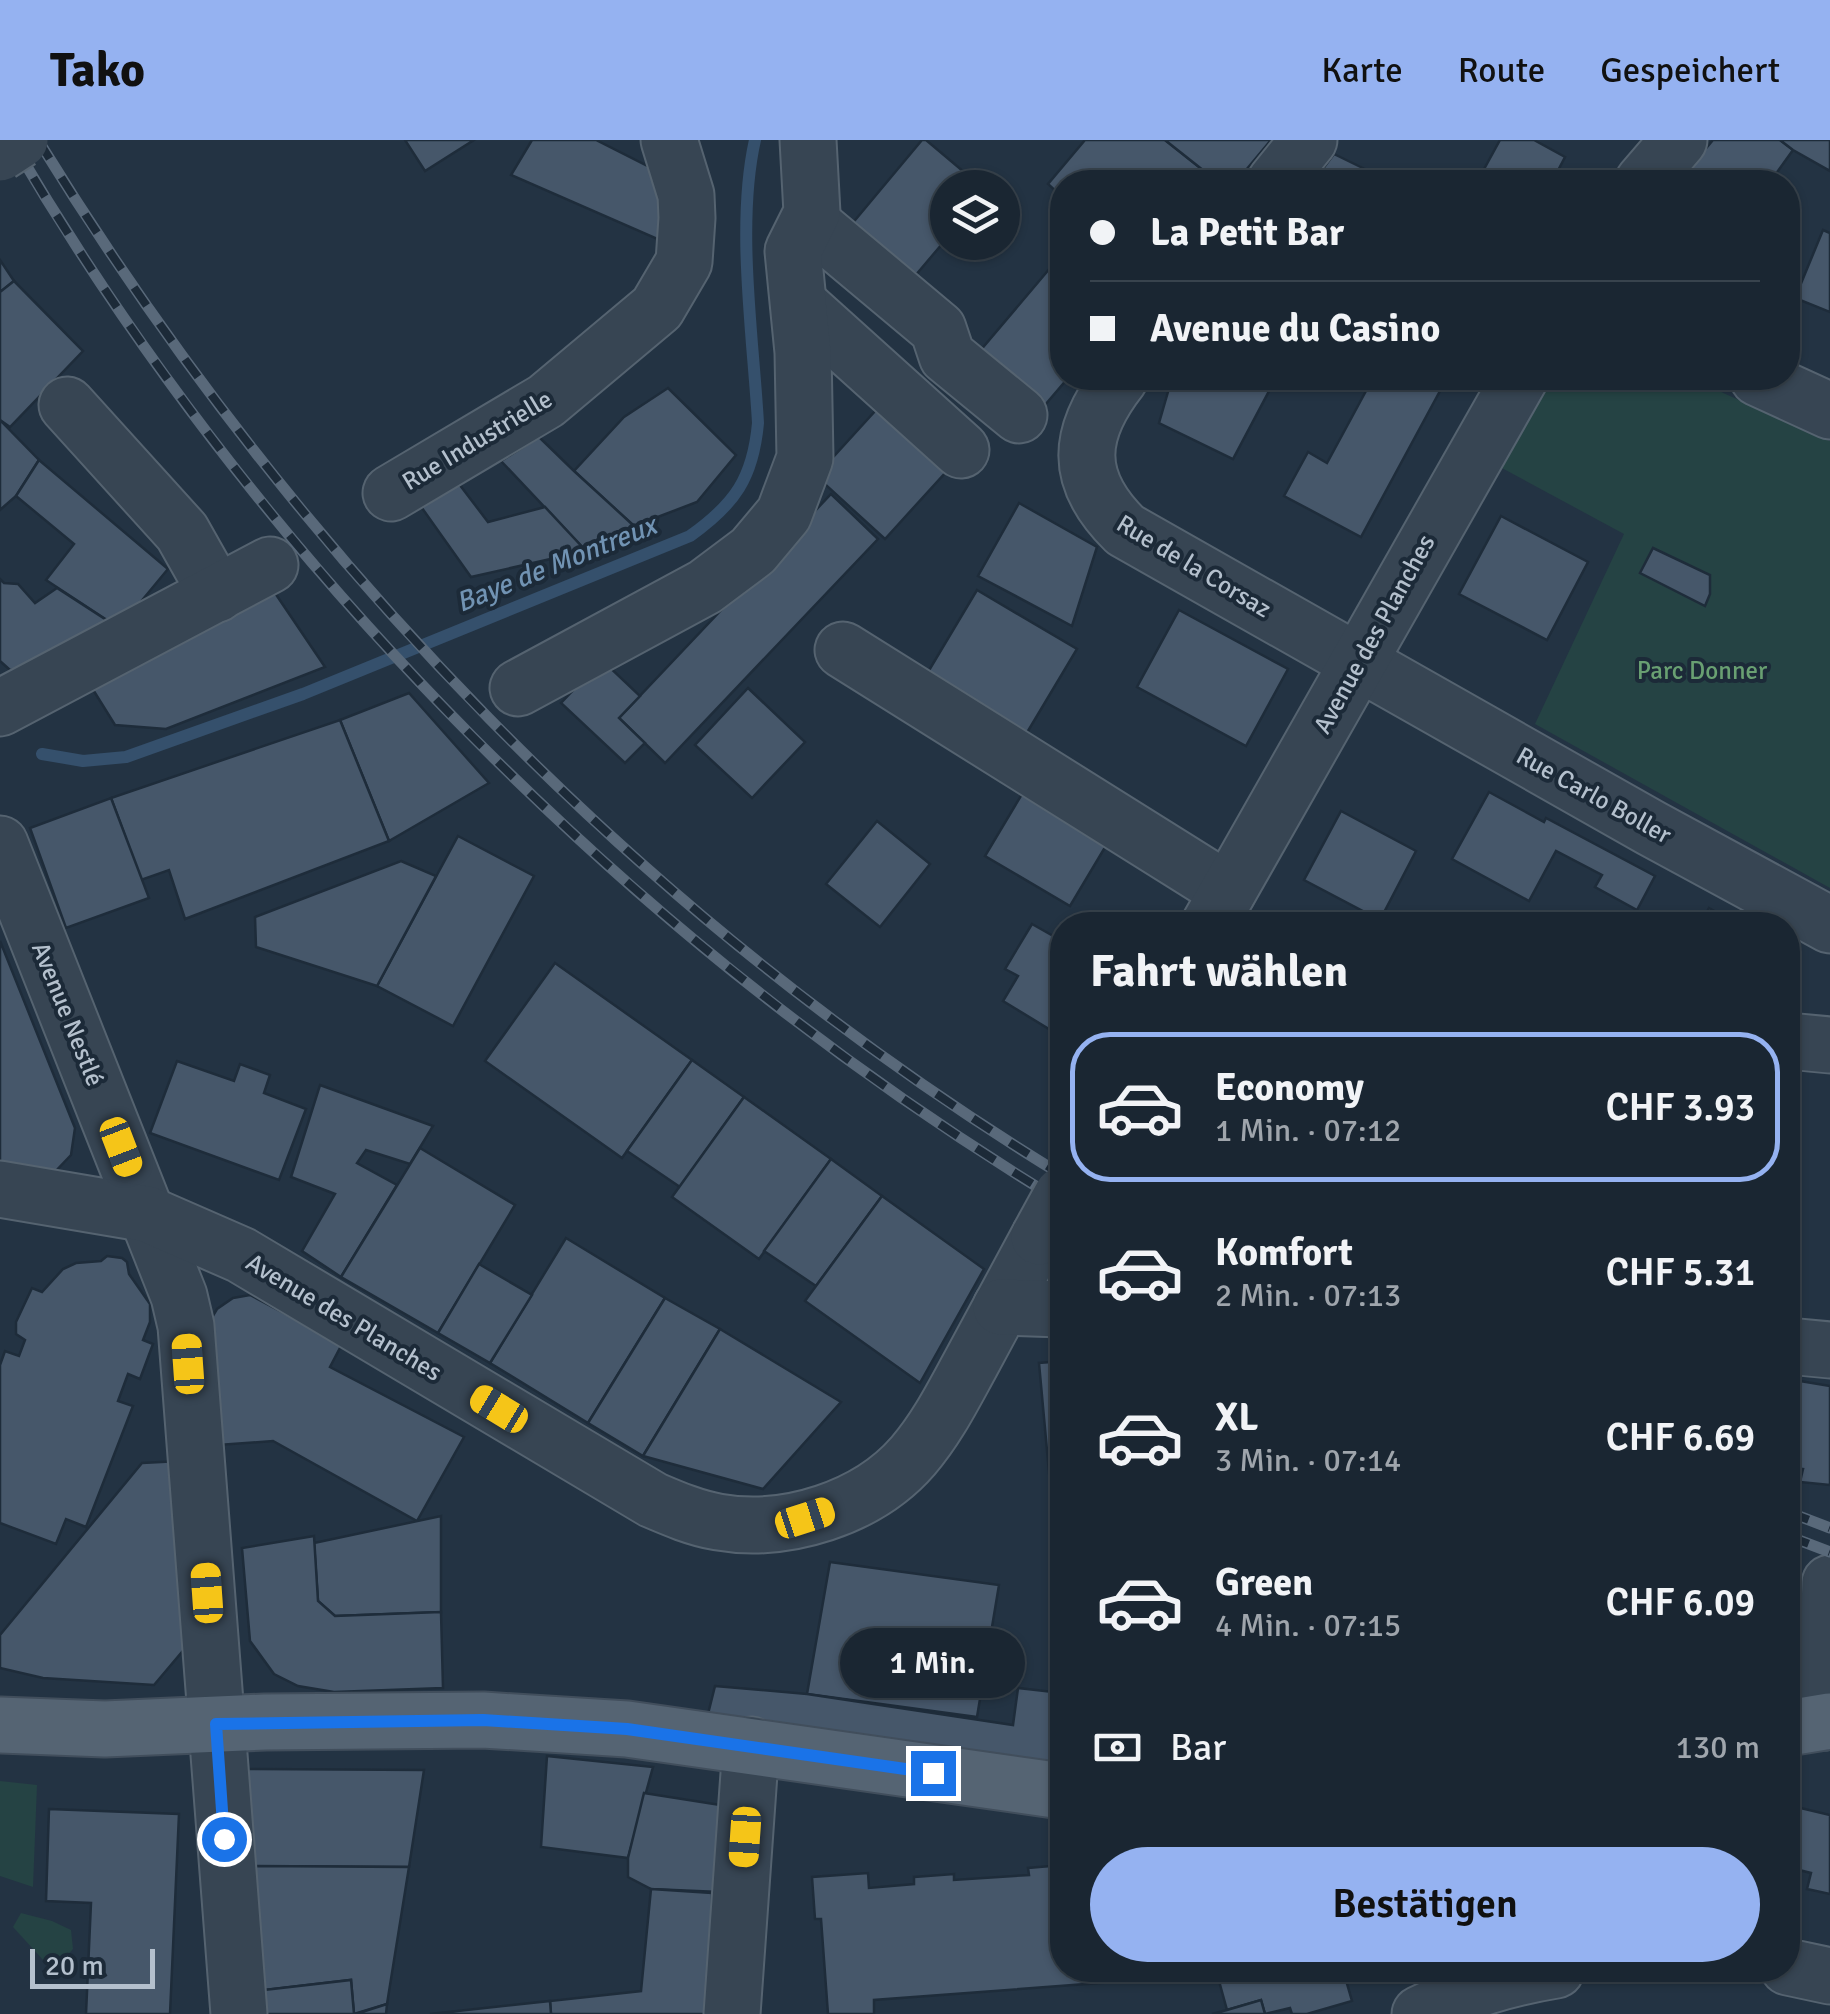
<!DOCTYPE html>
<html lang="de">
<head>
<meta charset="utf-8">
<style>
  :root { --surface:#1a2632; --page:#27323e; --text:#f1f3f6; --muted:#9fa5ac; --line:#38434d; --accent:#95b2f1 }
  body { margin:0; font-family:Signika,sans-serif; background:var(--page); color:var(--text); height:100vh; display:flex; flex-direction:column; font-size:38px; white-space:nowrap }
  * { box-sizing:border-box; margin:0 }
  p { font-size:32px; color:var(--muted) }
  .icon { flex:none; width:55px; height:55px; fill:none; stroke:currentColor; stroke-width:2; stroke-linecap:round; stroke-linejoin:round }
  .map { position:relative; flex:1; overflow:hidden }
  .drawer { position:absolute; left:1050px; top:772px; width:750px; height:1070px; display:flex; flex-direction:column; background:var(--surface); border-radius:40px; box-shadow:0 2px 8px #0004,0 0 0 2px var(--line) }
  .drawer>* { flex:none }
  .hud { position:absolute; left:1050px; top:30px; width:750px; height:220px; border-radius:40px; box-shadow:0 2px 8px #0004,0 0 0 2px var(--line); display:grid; align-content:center; height:220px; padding:0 40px; background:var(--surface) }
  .fabs { position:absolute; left:930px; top:30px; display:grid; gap:20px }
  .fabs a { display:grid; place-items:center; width:90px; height:90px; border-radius:50%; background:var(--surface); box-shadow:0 2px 8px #0004,0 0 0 2px var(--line); font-size:50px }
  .scale { position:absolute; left:30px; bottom:25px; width:125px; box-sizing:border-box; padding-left:10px; border:5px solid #b4c0cd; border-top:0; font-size:28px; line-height:35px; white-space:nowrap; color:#b4c0cd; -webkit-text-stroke:8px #1c2a38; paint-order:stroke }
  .end { position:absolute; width:45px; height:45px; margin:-22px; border:12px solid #1a73e8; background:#fff; box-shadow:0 0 0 5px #fff }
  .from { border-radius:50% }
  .bubble { position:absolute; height:70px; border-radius:35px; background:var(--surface); box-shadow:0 2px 8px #0004,0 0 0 2px var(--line); font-size:32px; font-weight:600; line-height:70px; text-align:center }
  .car { position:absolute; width:30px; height:60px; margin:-30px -15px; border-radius:12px; box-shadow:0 0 8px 2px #0007; background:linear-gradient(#f5c518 24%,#345 0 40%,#f5c518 0 76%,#345 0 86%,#f5c518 0) }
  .hud b { display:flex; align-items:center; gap:35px; height:95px; font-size:38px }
  .hud b+b { border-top:2px solid var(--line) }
  .hud i { width:25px; height:25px; background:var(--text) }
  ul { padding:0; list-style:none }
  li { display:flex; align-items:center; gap:30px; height:150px; margin:0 20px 15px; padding:0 20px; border:5px solid transparent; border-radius:40px }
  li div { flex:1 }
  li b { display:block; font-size:38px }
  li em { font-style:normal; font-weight:600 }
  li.active { border-color:var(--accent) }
  li>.icon { width:90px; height:90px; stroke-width:1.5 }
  h2 { padding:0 40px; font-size:45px; line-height:120px }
  .pay { display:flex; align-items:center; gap:25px; height:110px; padding:0 40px; font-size:38px }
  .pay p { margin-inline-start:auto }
  .action { display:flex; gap:20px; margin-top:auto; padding:20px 40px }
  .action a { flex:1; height:115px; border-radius:60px; background:var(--accent); color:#111; font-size:40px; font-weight:600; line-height:115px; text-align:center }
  header { display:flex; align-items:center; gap:60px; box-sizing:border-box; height:140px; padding:0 50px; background:var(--accent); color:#111 }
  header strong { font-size:48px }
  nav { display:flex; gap:55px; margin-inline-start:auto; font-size:35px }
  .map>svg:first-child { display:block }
  .green { fill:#254344 }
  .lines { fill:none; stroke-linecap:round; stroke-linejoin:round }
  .stream { stroke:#35506c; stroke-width:12 }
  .building { fill:#46576a; stroke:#1e2c3a; stroke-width:2.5 }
  .minor-casing { stroke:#556370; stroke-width:59 }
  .major-casing { stroke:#414e5c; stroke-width:59 }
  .minor { stroke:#374553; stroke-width:55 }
  .major { stroke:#556473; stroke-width:55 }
  .rail-casing { stroke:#59697a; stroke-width:11 }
  .rail { stroke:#1c2a38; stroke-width:8; stroke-dasharray:22; stroke-linecap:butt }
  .minor-bridge-casing { stroke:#556370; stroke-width:59; stroke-linecap:butt }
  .minor-bridge { stroke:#374553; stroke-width:55 }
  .route { stroke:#1a73e8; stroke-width:12 }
  .labels { text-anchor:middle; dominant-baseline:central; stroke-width:8; stroke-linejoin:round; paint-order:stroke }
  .street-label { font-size:25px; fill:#b4c0cd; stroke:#1c2a38 }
  .park-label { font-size:25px; fill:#69a072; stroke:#1c2a38 }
  .water-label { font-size:28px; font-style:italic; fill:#7193b3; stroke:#1c2a38 }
</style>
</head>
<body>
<header>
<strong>Tako</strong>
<nav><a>Karte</a><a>Route</a><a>Gespeichert</a></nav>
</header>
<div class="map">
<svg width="1830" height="1874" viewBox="0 0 1830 1874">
  <rect width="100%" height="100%" fill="#233343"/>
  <g class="green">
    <polygon points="1551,238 1690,238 1830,301 1830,748 1535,584 1624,394 1500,327"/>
    <polygon points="0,1641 37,1645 33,1747 0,1736"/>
    <polygon points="21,1773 52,1781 71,1790 73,1809 62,1821 45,1822 13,1787"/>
  </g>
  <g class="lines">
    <path class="stream" d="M42,614L83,621L126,617L303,554L690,396C735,364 753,338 758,283C753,196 736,84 755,0"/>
  </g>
  <g class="building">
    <polygon points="405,0 474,0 425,31"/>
    <polygon points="532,0 596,0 677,41 671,105 511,35"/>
    <polygon points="922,0 926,0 983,48 948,48 948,97 909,143 846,91"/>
    <polygon points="1085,0 1165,0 1218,42 1062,42 1062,57 1048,44"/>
    <polygon points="1165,0 1271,0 1236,42 1218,42"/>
    <polygon points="1500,0 1534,0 1565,17 1552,42 1477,42"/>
    <polygon points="1713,0 1780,0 1793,10 1770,42 1678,42"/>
    <polygon points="1780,0 1830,0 1830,31 1793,10"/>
    <polygon points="1334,14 1379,36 1376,42 1313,42"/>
    <polygon points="1823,90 1830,93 1830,172 1795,158"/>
    <polygon points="0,120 14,141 0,152"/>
    <polygon points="1056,121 1062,127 1062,238 1068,238 1039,272 974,218"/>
    <polygon points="14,141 83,211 10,287 0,280 0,152"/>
    <polygon points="1172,238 1276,238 1233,319 1159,283"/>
    <polygon points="1373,238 1447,238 1361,397 1284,356 1308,312 1327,323"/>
    <polygon points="668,248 736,315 697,362 634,386 574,331 624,277"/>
    <polygon points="887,258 956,321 885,399 816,336"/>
    <polygon points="0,280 39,320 16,356 0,370"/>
    <polygon points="539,297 574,331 634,386 586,411 501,321"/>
    <polygon points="39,320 168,429 119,488 46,440 74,404 16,356"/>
    <polygon points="456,340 488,382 545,367 586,411 471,437 417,361"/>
    <polygon points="831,354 878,399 665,623 619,578"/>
    <polygon points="1019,363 1097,407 1072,486 978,436"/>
    <polygon points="1501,376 1588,422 1547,500 1459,454"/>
    <polygon points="1653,408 1710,435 1710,454 1705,466 1640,433"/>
    <polygon points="0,439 4,443 18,444 35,463 57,448 111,483 34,530 10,530 0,521"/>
    <polygon points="273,450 325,527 166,589 115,585 87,540"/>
    <polygon points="977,450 1077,509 1022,601 922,542"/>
    <polygon points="1179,470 1288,529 1246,606 1137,547"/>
    <polygon points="602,520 640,556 619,578 645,603 625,623 561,563"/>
    <polygon points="748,548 805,602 752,658 695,605"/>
    <polygon points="409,553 489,643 389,701 340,580"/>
    <polygon points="340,580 389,701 185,779 169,730 141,740 111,658"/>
    <polygon points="1025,649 1110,699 1070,766 985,716"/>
    <polygon points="1489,652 1544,682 1546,678 1655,736 1637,770 1595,747 1602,735 1556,711 1529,761 1452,719"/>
    <polygon points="111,658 149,758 66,788 30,688"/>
    <polygon points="1341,671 1416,711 1380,780 1304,740"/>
    <polygon points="877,681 930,724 880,787 826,744"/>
    <polygon points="458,696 534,736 453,886 377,846"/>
    <polygon points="401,721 436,736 377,846 256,807 255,777"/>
    <polygon points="1709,768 1740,785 1700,785"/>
    <polygon points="1032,784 1062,801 1062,897 1003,861 1018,836 1005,829"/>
    <polygon points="0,801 75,988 71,1015 50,1037 0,1040"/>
    <polygon points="555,823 692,920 622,1018 485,921"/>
    <polygon points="692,920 744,957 680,1047 627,1011"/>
    <polygon points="177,921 234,941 240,924 270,935 264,953 306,969 279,1040 150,993"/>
    <polygon points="320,945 433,986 410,1024 366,1010 357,1023 397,1045 341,1137 302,1111 335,1054 291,1037"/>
    <polygon points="744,957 831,1019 759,1119 672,1057"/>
    <polygon points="1788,983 1798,984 1791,1070 1788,1070"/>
    <polygon points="420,1008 515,1065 438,1193 341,1137"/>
    <polygon points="831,1019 882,1056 816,1146 764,1111"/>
    <polygon points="882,1056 984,1129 920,1243 805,1161"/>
    <polygon points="566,1098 665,1158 588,1283 490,1223"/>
    <polygon points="107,1116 122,1118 127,1122 129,1134 150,1164 150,1182 143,1200 153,1204 140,1239 128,1234 118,1261 133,1266 86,1387 66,1379 56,1404 0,1383 0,1225 5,1211 19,1216 25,1200 16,1194 16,1182 32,1148 42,1152 63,1129 76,1123 101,1121"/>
    <polygon points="479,1124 532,1155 490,1223 438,1193"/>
    <polygon points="250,1155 342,1204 330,1227 464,1297 417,1381 273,1301 218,1305 208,1184 217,1169 233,1158"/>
    <polygon points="665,1158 720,1189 643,1316 588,1283"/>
    <polygon points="720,1189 841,1262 763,1349 643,1316"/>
    <polygon points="1062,1221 1062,1342 1050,1343 1039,1223"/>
    <polygon points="1788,1239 1830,1246 1830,1345 1800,1342 1803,1329 1788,1327"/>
    <polygon points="180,1321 192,1500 154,1545 43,1538 0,1528 0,1495 142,1323"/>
    <polygon points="441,1376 441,1472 335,1476 318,1461 314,1403"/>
    <polygon points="314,1396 318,1461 335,1476 441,1472 443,1548 334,1552 298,1546 274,1534 250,1501 242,1408"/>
    <polygon points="830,1422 999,1445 977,1577 807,1554"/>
    <polygon points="715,1546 807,1554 1013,1585 1018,1548 1062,1553 1062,1623 707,1578"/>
    <polygon points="547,1616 653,1627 628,1718 541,1707"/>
    <polygon points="248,1629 424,1630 409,1727 253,1726"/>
    <polygon points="644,1653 733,1667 720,1752 651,1749 628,1737 628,1718"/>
    <polygon points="1788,1665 1830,1675 1830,1754 1807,1749 1811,1733 1791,1728 1793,1717 1788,1716"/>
    <polygon points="49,1669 179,1674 170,1874 86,1874 91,1763 46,1761"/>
    <polygon points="1062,1725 1062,1830 1138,1830 1139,1840 874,1860 874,1874 828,1874 821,1779 815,1779 812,1737 868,1733 869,1748 914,1744 914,1737 954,1734 954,1740 1029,1735 1028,1728"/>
    <polygon points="253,1726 409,1727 387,1864 354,1874 351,1840 264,1850"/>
    <polygon points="651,1749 712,1753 712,1874 551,1874 550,1861 641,1851"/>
    <polygon points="1216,1830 1343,1830 1352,1861 1307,1874 1292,1874 1290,1868 1265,1874 1261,1860 1227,1870"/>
    <polygon points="351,1840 354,1874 266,1874 264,1850"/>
    <polygon points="1261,1860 1265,1874 1212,1874 1227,1870"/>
    <polygon points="550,1861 551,1874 430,1874"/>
    <polygon points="387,1864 386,1874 356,1874"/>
  </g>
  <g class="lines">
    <defs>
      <g id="minor">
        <polyline points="1275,42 1309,0"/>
        <polyline points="1643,42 1679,0"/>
        <polyline points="809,81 938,189 947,216 1019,275"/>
        <polyline points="799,164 961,310"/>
        <path d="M1120,238C1077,293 1073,339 1125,390L1651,688L1830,785"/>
        <polyline points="1758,238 1830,271"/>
        <polyline points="67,265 182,392 217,454"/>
        <polyline points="391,353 546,261 657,168 684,122 687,78 686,55 669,0"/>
        <polyline points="843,510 1228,751"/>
        <polyline points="518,548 705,447 753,411 784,374 805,318 803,212 793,111 812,73 808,0"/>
        <polyline points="0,568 270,425"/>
        <polyline points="0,704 179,1156 186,1186 239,1874"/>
        <polyline points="1209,785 1520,238"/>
        <polyline points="1788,901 1830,905"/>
        <path d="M0,1049L147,1074L241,1115L653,1360C674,1369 695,1378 718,1382C786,1394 868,1368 913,1316C937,1288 953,1256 970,1225C993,1182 1016,1139 1039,1097"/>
        <polyline points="1001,1167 1062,1169"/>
        <polyline points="1788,1206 1830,1210"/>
        <polyline points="1824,1582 1830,1443"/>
        <polyline points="1788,1827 1830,1836"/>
        <polyline points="732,1874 751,1605"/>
        <path d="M1420,1874C1469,1850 1502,1839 1556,1830"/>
      </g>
      <g id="major">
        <polyline points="0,1585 105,1589 265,1582 483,1580 627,1589 1062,1651"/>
        <polyline points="1788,1588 1830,1581"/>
      </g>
    </defs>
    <use href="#minor" class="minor-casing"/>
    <use href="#major" class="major-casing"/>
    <use href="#minor" class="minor"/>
    <use href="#major" class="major"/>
    <defs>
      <g id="rail">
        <path d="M11,0C261,428 638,806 1062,1062"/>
        <path d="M38,0C295,418 642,779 1062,1035"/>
        <polyline points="1788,1372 1830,1388"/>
        <polyline points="1788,1396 1830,1412"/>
      </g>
    </defs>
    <use href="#rail" class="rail-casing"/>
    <use href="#rail" class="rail"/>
    <defs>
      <g id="minor-bridge">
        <polyline points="0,13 20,0"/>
        <polyline points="1039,1097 1062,1055"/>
      </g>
    </defs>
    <use href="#minor-bridge" class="minor-bridge-casing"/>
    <use href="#minor-bridge" class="minor-bridge"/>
  </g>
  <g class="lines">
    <polyline class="route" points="224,1699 216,1584 483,1580 627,1589 933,1633"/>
  </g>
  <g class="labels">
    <g class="street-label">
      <text transform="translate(477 300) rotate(-31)">Rue Industrielle</text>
      <text transform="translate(1194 426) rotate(31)">Rue de la Corsaz</text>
      <text transform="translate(1374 494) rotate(-61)">Avenue des Planches</text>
      <text transform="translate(1594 655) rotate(29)">Rue Carlo Boller</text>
      <text transform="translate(68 874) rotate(68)">Avenue Nestlé</text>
      <text transform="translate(344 1177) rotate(31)">Avenue des Planches</text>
    </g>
    <g class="park-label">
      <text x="1702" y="530">Parc Donner</text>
    </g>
    <g class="water-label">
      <text transform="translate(556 424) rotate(-22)">Baye de Montreux</text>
    </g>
  </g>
</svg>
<div class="fabs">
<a><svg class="icon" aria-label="layers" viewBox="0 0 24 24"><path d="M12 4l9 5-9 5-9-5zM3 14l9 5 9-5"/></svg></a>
</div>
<div class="scale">20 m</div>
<i class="end from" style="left:224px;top:1699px"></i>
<i class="end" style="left:933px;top:1633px"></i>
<div class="bubble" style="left:840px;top:1488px;width:185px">1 Min.</div>
<i class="car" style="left:121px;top:1007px;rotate:159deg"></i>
<i class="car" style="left:188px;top:1224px;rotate:356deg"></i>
<i class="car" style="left:499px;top:1269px;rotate:301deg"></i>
<i class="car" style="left:805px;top:1378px;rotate:72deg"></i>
<i class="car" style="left:207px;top:1453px;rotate:356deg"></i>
<i class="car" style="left:745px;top:1697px;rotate:184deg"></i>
<div class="hud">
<b><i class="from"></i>La Petit Bar</b>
<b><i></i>Avenue du Casino</b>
</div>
<section class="drawer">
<h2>Fahrt wählen</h2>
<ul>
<li class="active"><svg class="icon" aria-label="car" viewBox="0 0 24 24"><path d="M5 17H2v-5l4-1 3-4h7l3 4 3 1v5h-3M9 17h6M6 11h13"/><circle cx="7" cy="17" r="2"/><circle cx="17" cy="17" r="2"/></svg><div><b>Economy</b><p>1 Min. · 07:12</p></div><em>CHF 3.93</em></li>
<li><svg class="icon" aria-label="car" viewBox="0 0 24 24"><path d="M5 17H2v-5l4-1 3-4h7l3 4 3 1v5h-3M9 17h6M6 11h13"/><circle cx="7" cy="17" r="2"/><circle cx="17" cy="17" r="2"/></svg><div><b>Komfort</b><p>2 Min. · 07:13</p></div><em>CHF 5.31</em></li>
<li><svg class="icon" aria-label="car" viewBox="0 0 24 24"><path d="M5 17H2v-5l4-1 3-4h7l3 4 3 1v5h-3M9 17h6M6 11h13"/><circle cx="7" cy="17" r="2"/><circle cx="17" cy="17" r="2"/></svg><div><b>XL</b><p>3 Min. · 07:14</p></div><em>CHF 6.69</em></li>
<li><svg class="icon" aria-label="car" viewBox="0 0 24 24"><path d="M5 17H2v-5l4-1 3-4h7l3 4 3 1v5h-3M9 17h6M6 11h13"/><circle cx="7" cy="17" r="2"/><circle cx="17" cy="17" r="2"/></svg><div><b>Green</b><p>4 Min. · 07:15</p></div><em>CHF 6.09</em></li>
</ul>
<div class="pay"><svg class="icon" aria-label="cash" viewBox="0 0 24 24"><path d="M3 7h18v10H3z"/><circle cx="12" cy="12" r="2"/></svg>Bar<p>130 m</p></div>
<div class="action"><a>Bestätigen</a></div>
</section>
</div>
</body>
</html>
